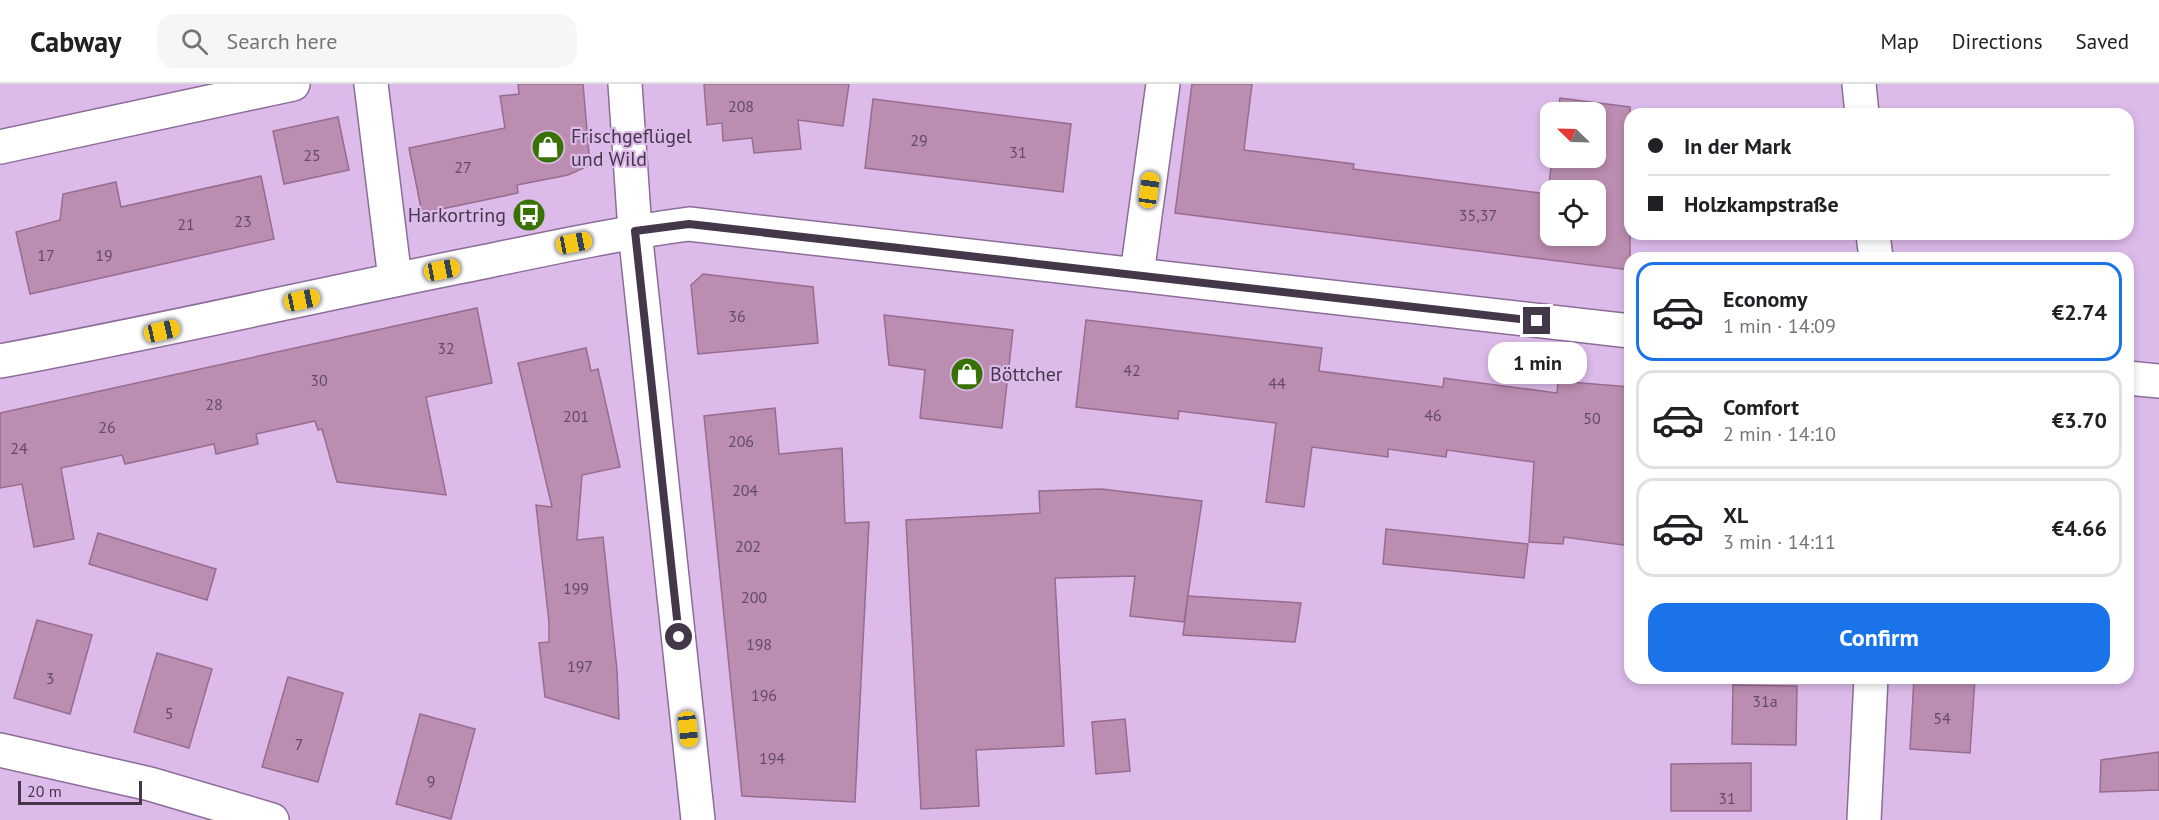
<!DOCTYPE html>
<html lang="en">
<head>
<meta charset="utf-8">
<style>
  :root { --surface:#fff; --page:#f6f6f6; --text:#202124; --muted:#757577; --line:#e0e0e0; --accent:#1a73e8 }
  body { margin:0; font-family:"PT Sans",sans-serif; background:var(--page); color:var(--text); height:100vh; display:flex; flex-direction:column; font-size:22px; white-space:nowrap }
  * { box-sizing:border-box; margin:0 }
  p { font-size:20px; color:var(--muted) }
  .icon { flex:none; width:33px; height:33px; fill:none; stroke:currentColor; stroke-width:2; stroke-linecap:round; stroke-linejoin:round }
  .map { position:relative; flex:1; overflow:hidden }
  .side { position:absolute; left:1624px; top:168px; width:510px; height:432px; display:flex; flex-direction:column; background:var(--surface); border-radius:18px; box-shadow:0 3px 9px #0003 }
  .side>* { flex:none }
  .hud { position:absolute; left:1624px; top:24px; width:510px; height:132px; border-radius:18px; box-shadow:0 3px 9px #0003; display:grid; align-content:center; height:132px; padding:0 24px; background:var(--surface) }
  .needle { width:39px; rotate:293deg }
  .fabs { position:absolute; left:1540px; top:18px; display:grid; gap:12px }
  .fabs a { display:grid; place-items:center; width:66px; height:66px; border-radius:12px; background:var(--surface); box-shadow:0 3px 9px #0003; font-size:30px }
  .scale { position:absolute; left:18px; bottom:15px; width:124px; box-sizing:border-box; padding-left:6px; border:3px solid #44374a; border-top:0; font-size:16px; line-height:21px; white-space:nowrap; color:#44374a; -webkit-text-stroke:4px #dcbbea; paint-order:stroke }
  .end { position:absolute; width:27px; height:27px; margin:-14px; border:8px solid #44374a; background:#fff; box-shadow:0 0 0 3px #fff }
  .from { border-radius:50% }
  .bubble { position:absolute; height:42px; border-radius:18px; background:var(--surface); box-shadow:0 3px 9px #0003; font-size:20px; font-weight:700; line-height:42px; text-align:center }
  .car { position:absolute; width:18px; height:36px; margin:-18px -9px; border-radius:8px; box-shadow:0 0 4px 2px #0007; background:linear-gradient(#f5c518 24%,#345 0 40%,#f5c518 0 76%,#345 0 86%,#f5c518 0) }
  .hud b { display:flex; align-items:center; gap:21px; height:57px; font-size:22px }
  .hud b+b { border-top:2px solid var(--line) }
  .hud i { width:15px; height:15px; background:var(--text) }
  ul { padding:10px 0 0; list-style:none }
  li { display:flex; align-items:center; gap:18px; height:99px; margin:0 12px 9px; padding:0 12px; border:3px solid var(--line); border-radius:18px }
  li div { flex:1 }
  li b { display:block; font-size:22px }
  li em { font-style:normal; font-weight:700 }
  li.selected { border-color:var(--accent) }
  li>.icon { width:54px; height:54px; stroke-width:1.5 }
  .primary-button { display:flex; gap:12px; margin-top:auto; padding:12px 24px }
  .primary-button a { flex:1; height:69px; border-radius:18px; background:var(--accent); color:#fff; font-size:24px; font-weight:700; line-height:69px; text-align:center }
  header { display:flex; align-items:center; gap:36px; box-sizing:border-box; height:84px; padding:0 30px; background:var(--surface); border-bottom:2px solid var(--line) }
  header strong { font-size:28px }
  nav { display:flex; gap:33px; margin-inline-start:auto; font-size:21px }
  .search { width:420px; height:54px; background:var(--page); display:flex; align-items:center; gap:15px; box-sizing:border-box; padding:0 21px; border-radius:18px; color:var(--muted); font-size:22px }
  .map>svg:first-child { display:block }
  .building { fill:#bb8db0; stroke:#986c8e; stroke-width:1.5; fill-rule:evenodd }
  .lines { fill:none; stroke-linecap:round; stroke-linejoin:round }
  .minor-casing { stroke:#8b6d97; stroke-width:36 }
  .minor { stroke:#fff; stroke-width:33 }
  .route { stroke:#44374a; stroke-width:8 }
  .labels { text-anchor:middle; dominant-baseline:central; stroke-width:4.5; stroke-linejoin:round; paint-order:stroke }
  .number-label { font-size:16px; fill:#624c64 }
  .poi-label { font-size:20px; fill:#44374a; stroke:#dcbbea; text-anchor:start }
</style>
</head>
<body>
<header>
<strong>Cabway</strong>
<div class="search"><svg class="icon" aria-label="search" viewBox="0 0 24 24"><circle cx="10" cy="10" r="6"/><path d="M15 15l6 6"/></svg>Search here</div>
<nav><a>Map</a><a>Directions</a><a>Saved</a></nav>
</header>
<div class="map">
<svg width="2159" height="736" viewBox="0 0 2159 736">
  <rect width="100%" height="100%" fill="#dcbbea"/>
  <g class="building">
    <polygon points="518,0 583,0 590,81 568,91 517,101 518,109 422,129 409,64 505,44 500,12 519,10"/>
    <polygon points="704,0 849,0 843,42 798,36 801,65 754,69 752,54 723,57 722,39 707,41"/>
    <path d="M1192,0H1252L1244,66L1354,80L1353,85L1548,110L1552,74H1596V28H1558L1560,14L1630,23V186L1175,129ZM1551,106H1596V152H1551Z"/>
    <polygon points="873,15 1071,40 1063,108 865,84"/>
    <polygon points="338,33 349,86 284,100 273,47"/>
    <polygon points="261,92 274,155 30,210 16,148 60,136 63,110 116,98 121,123"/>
    <polygon points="703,190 813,203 818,259 698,270 691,201"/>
    <polygon points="477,224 492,299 426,313 446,411 337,398 322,345 318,346 315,337 256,350 258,360 216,370 214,360 125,380 122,371 61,384 74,455 34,463 22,400 0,404 0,329"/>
    <polygon points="884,231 1013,246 1002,344 920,334 925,286 889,281"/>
    <polygon points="1086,236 1322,264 1319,287 1443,303 1444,294 1557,309 1558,297 1630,303 1630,462 1564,453 1563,460 1529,458 1534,378 1447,366 1446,373 1388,365 1388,373 1312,363 1304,423 1266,418 1276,339 1179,327 1178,335 1076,323"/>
    <polygon points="586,264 591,287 598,285 620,383 582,391 577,456 603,453 617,586 619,635 545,613 539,559 549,558 549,538 536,421 552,423 518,279"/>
    <polygon points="775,324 779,370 842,364 845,439 869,438 855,718 742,712 704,332"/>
    <polygon points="1101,405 1202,417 1184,538 1130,532 1135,492 1055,494 1064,662 976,666 979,722 921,725 906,436 1040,429 1039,407"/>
    <polygon points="1386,445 1528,460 1524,494 1383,480"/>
    <polygon points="98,449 216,485 207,516 89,480"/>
    <polygon points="1188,512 1301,519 1295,558 1183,551"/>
    <polygon points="37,536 92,551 70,630 14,614"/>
    <polygon points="157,569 212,585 189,664 134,648"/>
    <polygon points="288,593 343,609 318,698 262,683"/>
    <polygon points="1914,594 1975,594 1970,669 1910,665"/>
    <polygon points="1733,601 1797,602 1796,661 1732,660"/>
    <polygon points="420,630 475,645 451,735 396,720"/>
    <polygon points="1125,635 1130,687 1096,690 1092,638"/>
    <polygon points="2159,668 2159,706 2100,708 2101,676"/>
    <polygon points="1751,679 1751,727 1671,727 1671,680"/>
  </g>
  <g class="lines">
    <defs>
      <g id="minor">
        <polyline points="371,0 395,195"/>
        <polyline points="625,0 635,147 698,736"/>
        <polyline points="1859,0 1862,30"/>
        <polyline points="0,63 293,0"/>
        <polyline points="1873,150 1876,174"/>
        <polyline points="1137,190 1163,0"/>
        <path d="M0,277C164,247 325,209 488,177C555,163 621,149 689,140L1630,247"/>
        <polyline points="2128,294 2159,297"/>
        <polyline points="0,666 150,700 272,736"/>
        <polyline points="1864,736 1871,594"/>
      </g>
    </defs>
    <use href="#minor" class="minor-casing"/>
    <use href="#minor" class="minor"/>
  </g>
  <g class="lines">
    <polyline class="route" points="679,553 635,147 689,140 1537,237"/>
  </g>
  <defs>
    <symbol id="shop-disc" viewBox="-11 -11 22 22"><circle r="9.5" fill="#387203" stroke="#dcbbea"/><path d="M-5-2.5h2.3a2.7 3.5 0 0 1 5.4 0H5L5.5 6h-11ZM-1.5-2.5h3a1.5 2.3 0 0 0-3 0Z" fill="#fff"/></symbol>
    <symbol id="bus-disc" viewBox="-11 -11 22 22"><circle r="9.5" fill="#387203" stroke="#dcbbea"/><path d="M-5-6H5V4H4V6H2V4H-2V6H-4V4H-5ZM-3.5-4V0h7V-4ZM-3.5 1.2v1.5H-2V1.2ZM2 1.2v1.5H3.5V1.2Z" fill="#fff"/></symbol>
  </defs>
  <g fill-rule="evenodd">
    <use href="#shop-disc" x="529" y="44" width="38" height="38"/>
    <use href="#bus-disc" x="510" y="112" width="38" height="38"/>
    <use href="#shop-disc" x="948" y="271" width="38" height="38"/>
  </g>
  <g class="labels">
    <g class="number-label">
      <text x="741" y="22">208</text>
      <text x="919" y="56">29</text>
      <text x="1018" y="68">31</text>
      <text x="312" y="71">25</text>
      <text x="463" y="83">27</text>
      <text x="1478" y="131">35,37</text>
      <text x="243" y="137">23</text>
      <text x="186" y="140">21</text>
      <text x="46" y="171">17</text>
      <text x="104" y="171">19</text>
      <text x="737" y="232">36</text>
      <text x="446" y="264">32</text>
      <text x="1132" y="286">42</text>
      <text x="319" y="296">30</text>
      <text x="1277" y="299">44</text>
      <text x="214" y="320">28</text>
      <text x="1433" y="331">46</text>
      <text x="576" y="332">201</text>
      <text x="1592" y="334">50</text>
      <text x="107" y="343">26</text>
      <text x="741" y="357">206</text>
      <text x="19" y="364">24</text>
      <text x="745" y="406">204</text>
      <text x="748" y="462">202</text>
      <text x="576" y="504">199</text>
      <text x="754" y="513">200</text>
      <text x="759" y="560">198</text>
      <text x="580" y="582">197</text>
      <text x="50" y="594">3</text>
      <text x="764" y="611">196</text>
      <text x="1765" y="617">31a</text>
      <text x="169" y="629">5</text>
      <text x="1942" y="634">54</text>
      <text x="299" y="660">7</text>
      <text x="772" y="674">194</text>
      <text x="431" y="697">9</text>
      <text x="1727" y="714">31</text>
    </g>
    <g class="poi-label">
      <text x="571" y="52">Frischgeflügel<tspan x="571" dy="23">und Wild</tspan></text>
      <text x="506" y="131" text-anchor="end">Harkortring</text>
      <text x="990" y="290">Böttcher</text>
    </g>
  </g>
</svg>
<div class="fabs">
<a><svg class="needle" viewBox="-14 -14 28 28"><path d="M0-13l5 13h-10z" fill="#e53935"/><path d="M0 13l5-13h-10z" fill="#757577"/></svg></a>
<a><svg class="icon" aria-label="locate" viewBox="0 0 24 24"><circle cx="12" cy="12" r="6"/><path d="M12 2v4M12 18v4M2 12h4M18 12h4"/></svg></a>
</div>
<div class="scale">20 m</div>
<i class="end from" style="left:679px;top:553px"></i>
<i class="end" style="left:1537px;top:237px"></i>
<div class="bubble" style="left:1488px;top:258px;width:99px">1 min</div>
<i class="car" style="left:1149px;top:106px;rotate:8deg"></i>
<i class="car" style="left:574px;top:159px;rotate:79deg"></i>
<i class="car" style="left:442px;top:186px;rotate:79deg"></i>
<i class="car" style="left:302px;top:216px;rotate:78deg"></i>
<i class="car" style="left:162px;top:247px;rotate:77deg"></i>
<i class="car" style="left:688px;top:645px;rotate:174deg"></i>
<div class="hud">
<b><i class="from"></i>In der Mark</b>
<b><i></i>Holzkampstraße</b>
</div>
<section class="side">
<ul>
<li class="selected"><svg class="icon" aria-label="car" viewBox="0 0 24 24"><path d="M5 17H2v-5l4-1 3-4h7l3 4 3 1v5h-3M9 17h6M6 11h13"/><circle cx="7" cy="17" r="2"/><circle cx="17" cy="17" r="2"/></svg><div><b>Economy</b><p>1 min · 14:09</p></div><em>€2.74</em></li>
<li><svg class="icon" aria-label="car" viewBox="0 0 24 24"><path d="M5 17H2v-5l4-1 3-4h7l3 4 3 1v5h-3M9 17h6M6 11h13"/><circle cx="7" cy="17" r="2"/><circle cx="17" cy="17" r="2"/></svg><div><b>Comfort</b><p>2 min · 14:10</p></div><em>€3.70</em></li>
<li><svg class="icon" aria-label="car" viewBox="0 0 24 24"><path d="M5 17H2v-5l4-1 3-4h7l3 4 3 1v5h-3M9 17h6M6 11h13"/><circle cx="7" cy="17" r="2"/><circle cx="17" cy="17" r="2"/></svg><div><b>XL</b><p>3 min · 14:11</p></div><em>€4.66</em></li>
</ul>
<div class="primary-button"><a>Confirm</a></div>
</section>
</div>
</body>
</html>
